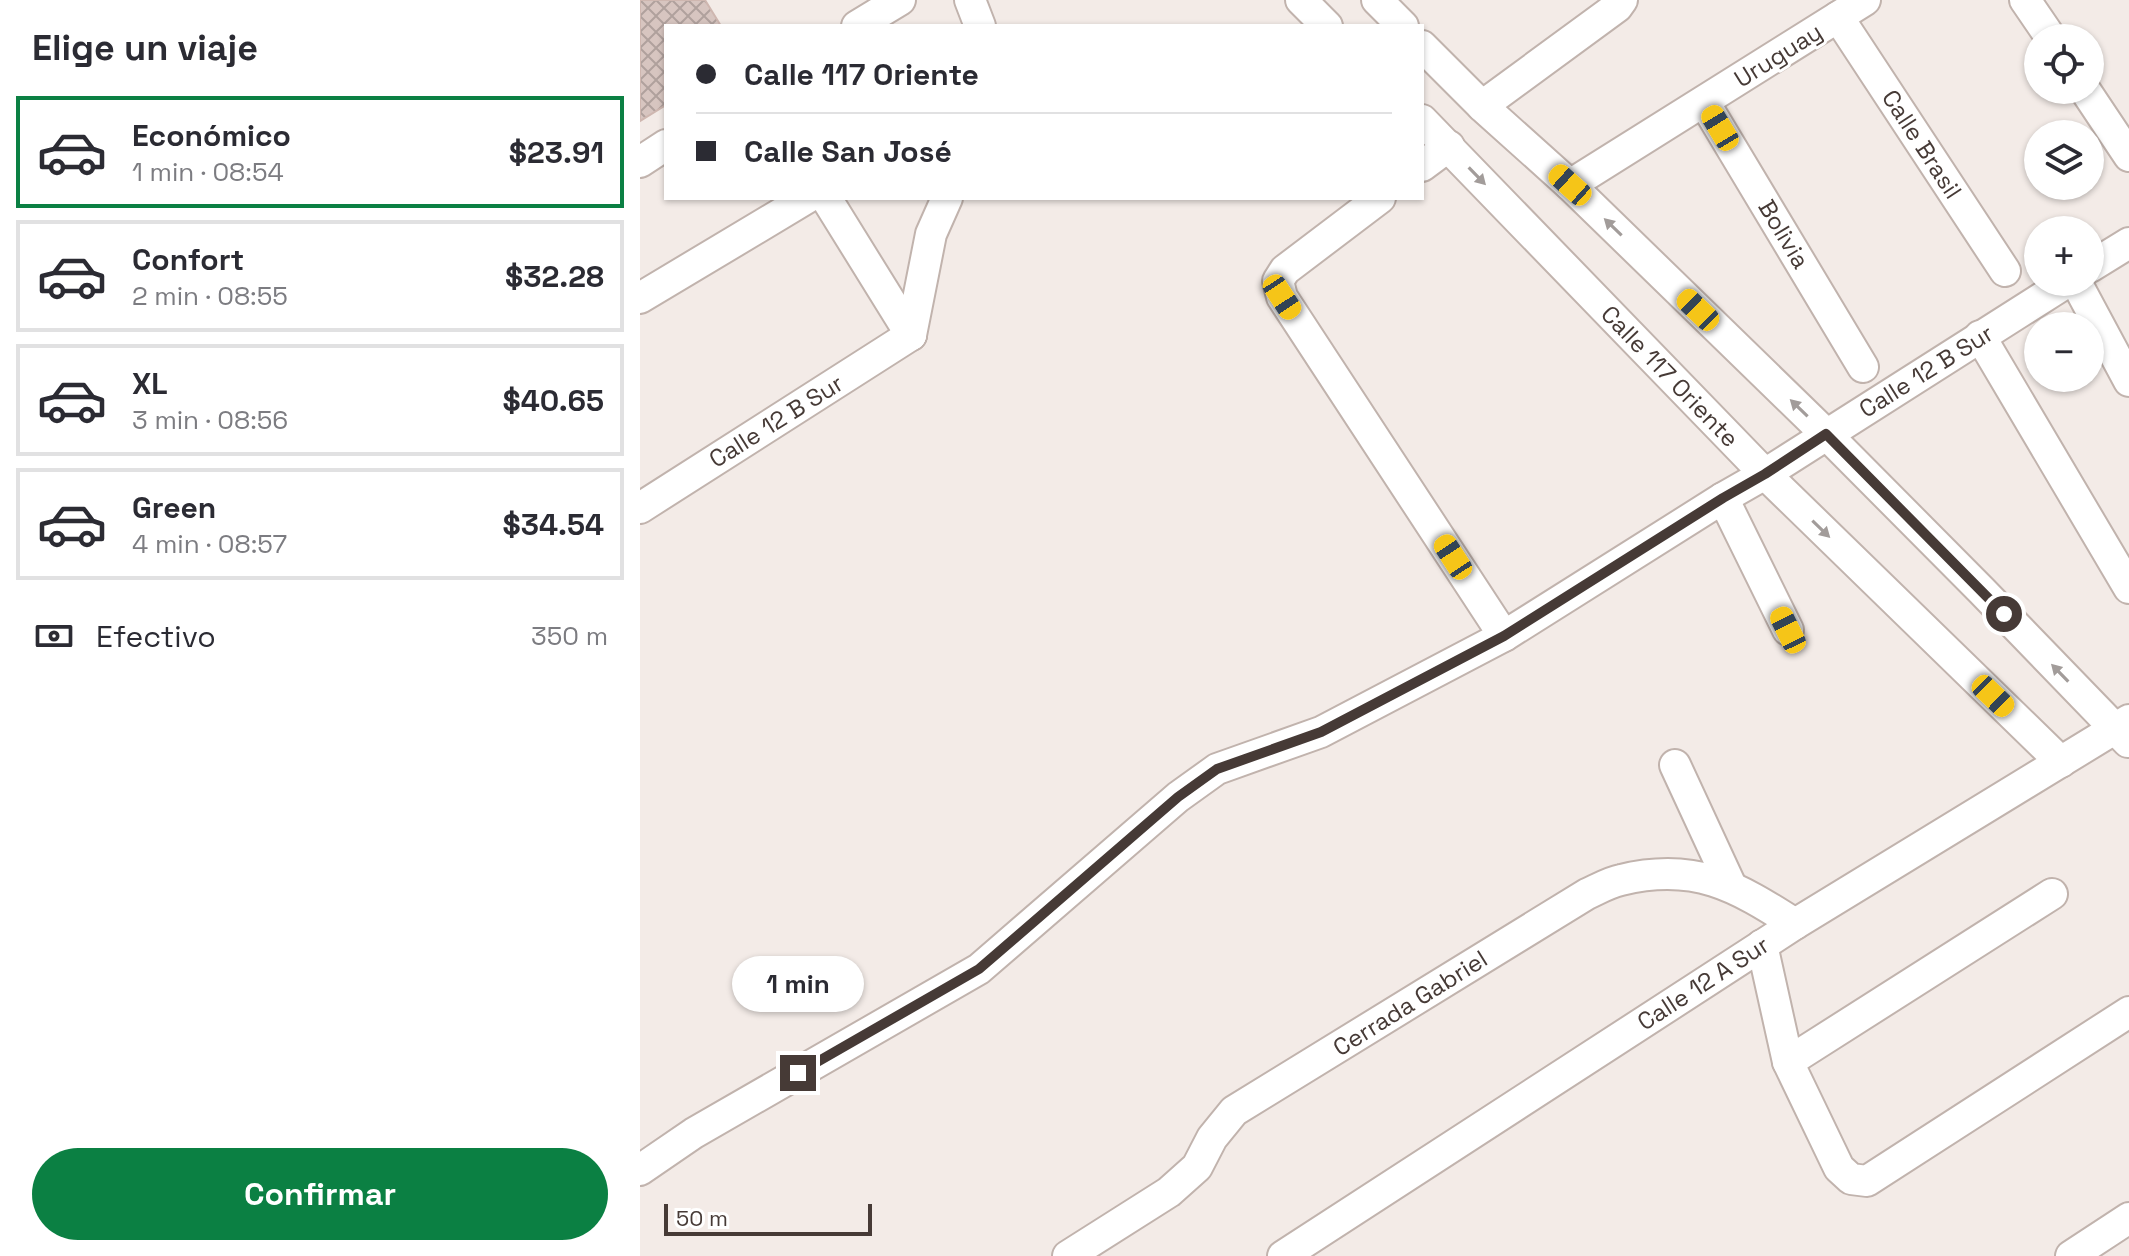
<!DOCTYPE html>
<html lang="es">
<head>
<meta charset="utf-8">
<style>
  :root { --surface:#fff; --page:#f2f2f3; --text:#2b2b33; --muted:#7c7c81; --line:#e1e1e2; --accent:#0b8043 }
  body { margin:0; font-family:"Space Grotesk",sans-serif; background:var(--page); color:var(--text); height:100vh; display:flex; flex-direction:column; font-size:30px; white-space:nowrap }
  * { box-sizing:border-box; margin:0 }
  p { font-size:26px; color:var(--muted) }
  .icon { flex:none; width:44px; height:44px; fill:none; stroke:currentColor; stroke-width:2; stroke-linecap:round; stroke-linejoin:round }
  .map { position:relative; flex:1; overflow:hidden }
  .drawer { display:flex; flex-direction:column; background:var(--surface); width:640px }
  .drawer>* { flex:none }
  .guide { position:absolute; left:24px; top:24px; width:760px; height:176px; border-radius:0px; box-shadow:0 2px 6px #0004; display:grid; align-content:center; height:176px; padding:0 32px; background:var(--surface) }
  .fabs { position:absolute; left:1384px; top:24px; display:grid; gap:16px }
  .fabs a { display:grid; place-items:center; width:80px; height:80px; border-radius:50%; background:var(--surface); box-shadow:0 2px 6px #0004; font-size:40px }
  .scale { position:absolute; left:24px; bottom:20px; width:208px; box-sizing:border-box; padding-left:8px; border:4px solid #463a36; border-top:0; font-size:22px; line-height:28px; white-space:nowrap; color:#463a36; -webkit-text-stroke:6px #fff; paint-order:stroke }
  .end { position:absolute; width:36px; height:36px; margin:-18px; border:10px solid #463a36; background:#fff; box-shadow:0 0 0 4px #fff }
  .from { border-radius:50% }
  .bubble { position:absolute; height:56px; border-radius:28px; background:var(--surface); box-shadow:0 2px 6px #0004; font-size:26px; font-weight:700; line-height:56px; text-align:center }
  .car { position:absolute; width:24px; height:48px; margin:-24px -12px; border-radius:10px; box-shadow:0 0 6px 2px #0007; background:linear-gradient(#f5c518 24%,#345 0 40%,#f5c518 0 76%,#345 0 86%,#f5c518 0) }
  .guide b { display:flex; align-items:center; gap:28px; height:76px; font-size:30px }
  .guide b+b { border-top:2px solid var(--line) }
  .guide i { width:20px; height:20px; background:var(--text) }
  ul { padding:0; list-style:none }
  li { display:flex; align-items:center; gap:24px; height:112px; margin:0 16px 12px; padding:0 16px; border:4px solid var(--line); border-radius:0px }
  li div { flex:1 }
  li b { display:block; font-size:30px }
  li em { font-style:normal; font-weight:700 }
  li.selected { border-color:var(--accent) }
  li>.icon { width:72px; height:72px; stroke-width:1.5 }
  h2 { padding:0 32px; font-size:36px; line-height:96px }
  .pay { display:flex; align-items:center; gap:20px; height:88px; padding:0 32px; font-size:30px }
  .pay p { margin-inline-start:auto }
  .cta { display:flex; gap:16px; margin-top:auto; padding:16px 32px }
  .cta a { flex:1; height:92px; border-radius:48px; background:var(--accent); color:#fff; font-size:32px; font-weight:700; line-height:92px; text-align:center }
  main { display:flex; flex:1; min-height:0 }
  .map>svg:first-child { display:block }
  .building { fill:url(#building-cross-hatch); stroke:#cfb7b0; stroke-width:2 }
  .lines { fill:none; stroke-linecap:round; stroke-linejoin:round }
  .minor-casing { stroke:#c1b3ad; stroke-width:34 }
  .minor { stroke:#fff; stroke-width:30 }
  .oneway { fill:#a29c9a }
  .route { stroke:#463a36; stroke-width:10 }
  .labels { text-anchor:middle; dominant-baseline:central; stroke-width:6; stroke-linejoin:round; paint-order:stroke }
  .street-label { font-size:24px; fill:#463a36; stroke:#fff }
</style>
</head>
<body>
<main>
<section class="drawer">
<h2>Elige un viaje</h2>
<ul>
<li class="selected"><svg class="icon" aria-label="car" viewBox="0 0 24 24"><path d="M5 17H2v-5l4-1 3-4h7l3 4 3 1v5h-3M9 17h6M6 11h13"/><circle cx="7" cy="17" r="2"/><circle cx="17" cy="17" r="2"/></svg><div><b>Económico</b><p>1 min · 08:54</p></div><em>$23.91</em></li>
<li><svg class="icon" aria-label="car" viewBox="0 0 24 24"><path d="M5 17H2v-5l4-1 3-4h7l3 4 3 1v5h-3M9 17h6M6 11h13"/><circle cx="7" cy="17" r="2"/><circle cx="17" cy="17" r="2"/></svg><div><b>Confort</b><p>2 min · 08:55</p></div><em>$32.28</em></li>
<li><svg class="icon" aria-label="car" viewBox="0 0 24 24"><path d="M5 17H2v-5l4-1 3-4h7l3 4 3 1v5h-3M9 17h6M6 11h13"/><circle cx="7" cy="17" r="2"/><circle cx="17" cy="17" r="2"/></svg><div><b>XL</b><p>3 min · 08:56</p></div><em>$40.65</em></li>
<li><svg class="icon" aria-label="car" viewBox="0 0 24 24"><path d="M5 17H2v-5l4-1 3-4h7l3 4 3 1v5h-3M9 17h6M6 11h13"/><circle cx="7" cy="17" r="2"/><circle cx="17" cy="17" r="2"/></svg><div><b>Green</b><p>4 min · 08:57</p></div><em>$34.54</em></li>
</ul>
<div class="pay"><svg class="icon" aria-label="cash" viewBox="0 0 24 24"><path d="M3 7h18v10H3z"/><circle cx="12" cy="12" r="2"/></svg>Efectivo<p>350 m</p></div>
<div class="cta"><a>Confirmar</a></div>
</section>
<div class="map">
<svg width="1489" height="1256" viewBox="0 0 1489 1256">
  <defs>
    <pattern id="building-cross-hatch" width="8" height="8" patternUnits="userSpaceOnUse" patternTransform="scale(2)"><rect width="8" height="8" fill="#d7c5c0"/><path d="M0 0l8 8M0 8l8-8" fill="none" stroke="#b0a19d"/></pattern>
  </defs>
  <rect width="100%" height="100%" fill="#f3ebe7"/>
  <polygon class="building" points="0,0 65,0 81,26 26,26 26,105 0,121"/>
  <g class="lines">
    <defs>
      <g id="minor">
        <polyline points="330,0 340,26"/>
        <polyline points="661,0 687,26"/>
        <polyline points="737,0 763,26"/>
        <polyline points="1385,0 1411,38"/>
        <polyline points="1198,17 1365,271"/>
        <polyline points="217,26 260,0"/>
        <polyline points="782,46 842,106 930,185 1186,434 1342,591 1488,742"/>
        <polyline points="1445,90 1489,156"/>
        <polyline points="1064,102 1223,367"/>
        <polyline points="842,106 977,7 982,0"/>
        <polyline points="782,120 1125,474 1421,762"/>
        <polyline points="0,162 26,145"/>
        <polyline points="782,166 809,146"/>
        <polyline points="930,185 1225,0"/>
        <polyline points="186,198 271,335"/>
        <polyline points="740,198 645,270 638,281 642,297 864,636"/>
        <polyline points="1450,267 1489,243"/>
        <polyline points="1436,282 1489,381"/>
        <polyline points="0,298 167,198"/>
        <polyline points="271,335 291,234 307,198"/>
        <polyline points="1340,336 1489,588"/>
        <polyline points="1083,498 1148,630"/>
        <polyline points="0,508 271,335"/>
        <polyline points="1035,765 1091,886"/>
        <polyline points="1122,945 1148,1062 1199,1168 1211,1179 1227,1181 1489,1012"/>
        <polyline points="1148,1062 1412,894"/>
        <polyline points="0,1170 54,1133 339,969 538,797 577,769 681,732 864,636 1083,498 1125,474 1427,282"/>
        <path d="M428,1256L529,1192L557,1167L572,1138L594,1111L947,894C958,889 970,882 981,880C1055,862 1096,886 1155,924"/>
        <polyline points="643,1256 1155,924 1489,720"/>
        <polyline points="1431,1256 1489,1218"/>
      </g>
    </defs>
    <use href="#minor" class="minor-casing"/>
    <use href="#minor" class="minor"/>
  </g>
  <defs><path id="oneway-solid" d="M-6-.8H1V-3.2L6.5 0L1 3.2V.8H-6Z" transform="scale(2)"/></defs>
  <g class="oneway">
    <use href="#oneway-solid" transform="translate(837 176) rotate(46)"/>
    <use href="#oneway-solid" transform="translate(973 227) rotate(-136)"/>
    <use href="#oneway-solid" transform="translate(1159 408) rotate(-136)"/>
    <use href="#oneway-solid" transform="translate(1181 529) rotate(44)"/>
    <use href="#oneway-solid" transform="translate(1420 673) rotate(-134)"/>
  </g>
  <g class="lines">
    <polyline class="route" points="158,1073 339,969 538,797 577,769 681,732 864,636 1083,498 1125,474 1186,434 1364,614"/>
  </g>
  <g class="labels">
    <g class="street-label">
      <text transform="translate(1138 55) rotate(-32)">Uruguay</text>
      <text transform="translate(1282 144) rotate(57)">Calle Brasil</text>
      <text transform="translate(1144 234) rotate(59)">Bolivia</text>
      <text transform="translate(1286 371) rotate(-32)">Calle 12 B Sur</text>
      <text transform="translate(1030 376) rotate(46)">Calle 117 Oriente</text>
      <text transform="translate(136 421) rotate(-32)">Calle 12 B Sur</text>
      <text transform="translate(1063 983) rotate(-33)">Calle 12 A Sur</text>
      <text transform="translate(770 1003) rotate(-32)">Cerrada Gabriel</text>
    </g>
  </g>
</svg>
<div class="fabs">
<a><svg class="icon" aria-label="locate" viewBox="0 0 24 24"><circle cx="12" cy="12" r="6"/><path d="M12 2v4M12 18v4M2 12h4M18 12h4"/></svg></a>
<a><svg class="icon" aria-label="layers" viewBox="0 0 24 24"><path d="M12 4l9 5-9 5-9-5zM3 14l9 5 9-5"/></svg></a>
<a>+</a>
<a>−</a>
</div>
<div class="scale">50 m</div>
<i class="end from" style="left:1364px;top:614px"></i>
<i class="end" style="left:158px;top:1073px"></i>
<div class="bubble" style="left:92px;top:956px;width:132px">1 min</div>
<i class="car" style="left:1080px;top:128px;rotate:329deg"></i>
<i class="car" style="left:930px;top:185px;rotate:312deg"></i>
<i class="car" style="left:642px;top:297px;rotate:147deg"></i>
<i class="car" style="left:1058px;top:310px;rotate:314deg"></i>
<i class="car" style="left:813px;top:557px;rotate:327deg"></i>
<i class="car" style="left:1148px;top:630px;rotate:334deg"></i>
<i class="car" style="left:1353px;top:696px;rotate:134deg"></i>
<div class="guide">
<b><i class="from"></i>Calle 117 Oriente</b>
<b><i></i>Calle San José</b>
</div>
</div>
</main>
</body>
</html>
